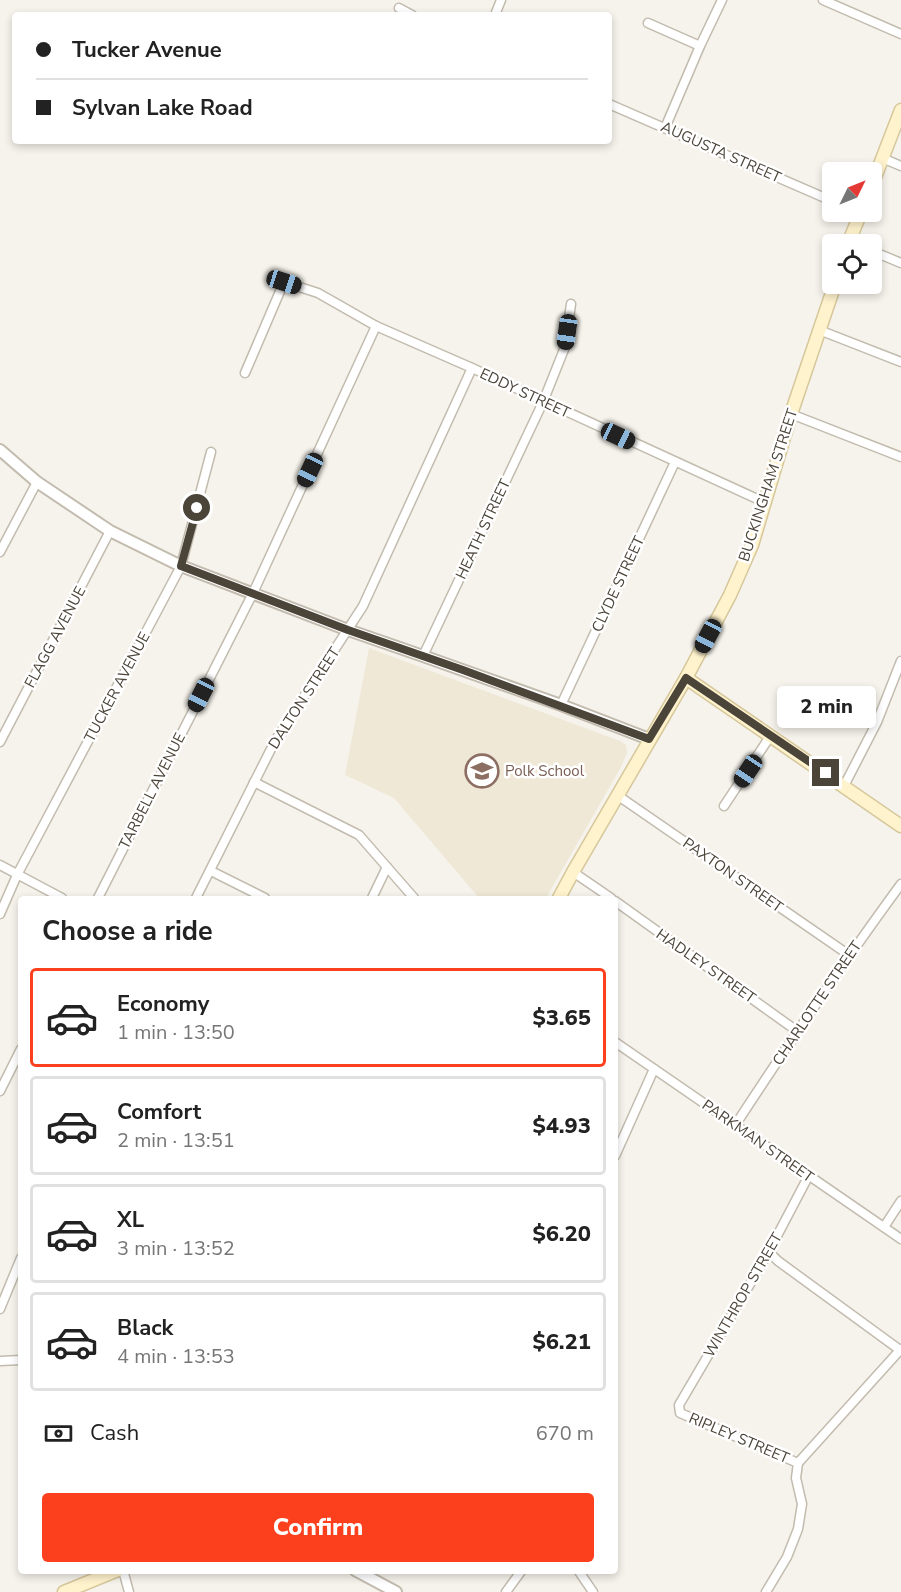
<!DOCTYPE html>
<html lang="en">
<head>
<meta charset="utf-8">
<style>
  :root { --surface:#fff; --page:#f2f2f2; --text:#222; --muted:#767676; --line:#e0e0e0; --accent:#fc3f1d }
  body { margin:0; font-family:"Nunito Sans",sans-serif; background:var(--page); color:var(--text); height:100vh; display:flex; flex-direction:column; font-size:22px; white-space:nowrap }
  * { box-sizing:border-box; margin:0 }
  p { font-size:20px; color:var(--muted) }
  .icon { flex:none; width:33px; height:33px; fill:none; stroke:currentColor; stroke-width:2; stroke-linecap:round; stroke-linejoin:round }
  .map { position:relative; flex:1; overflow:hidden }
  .panel { position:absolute; left:18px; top:896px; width:600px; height:678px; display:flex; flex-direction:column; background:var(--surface); border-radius:6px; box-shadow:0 3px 9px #0003 }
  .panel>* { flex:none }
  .top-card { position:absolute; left:12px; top:12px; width:600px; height:132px; border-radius:6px; box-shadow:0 3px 9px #0003; display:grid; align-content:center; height:132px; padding:0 24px; background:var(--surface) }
  .needle { width:39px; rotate:47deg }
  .buttons { position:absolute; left:822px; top:162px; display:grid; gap:12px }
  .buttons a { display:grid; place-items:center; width:60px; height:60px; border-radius:6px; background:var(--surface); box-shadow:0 3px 9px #0003; font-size:30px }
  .end { position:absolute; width:27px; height:27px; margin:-14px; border:8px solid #4b4439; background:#fff; box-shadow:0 0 0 3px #fff }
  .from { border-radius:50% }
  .bubble { position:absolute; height:42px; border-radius:6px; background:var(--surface); box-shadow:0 3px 9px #0003; font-size:20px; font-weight:800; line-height:42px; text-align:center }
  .car { position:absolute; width:18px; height:36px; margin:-18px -9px; border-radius:8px; box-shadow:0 0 4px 2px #0007; background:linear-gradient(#222 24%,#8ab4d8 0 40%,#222 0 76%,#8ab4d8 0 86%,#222 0) }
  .top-card b { display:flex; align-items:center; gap:21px; height:57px; font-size:22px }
  .top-card b+b { border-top:2px solid var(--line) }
  .top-card i { width:15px; height:15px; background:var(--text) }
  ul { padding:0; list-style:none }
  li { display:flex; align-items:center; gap:18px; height:99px; margin:0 12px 9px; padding:0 12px; border:3px solid var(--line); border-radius:6px }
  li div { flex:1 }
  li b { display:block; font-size:22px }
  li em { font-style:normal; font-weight:800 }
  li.selected { border-color:var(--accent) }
  li>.icon { width:54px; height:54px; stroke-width:1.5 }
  h2 { padding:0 24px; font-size:27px; line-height:72px }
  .pay { display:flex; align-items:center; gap:15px; height:66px; padding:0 24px; font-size:22px }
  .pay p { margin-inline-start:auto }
  .action { display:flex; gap:12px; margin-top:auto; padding:12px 24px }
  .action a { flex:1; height:69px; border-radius:6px; background:var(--accent); color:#fff; font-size:24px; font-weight:800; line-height:69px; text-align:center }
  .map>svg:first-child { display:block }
  .education { fill:#efe8d6 }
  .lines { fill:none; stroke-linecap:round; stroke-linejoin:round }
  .minor-casing { stroke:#c2bbae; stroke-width:11 }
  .tertiary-casing { stroke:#c2bbae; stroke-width:14 }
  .secondary-casing { stroke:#d6c79b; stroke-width:15 }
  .minor { stroke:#fff; stroke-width:8 }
  .tertiary { stroke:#fff; stroke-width:10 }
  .secondary { stroke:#fff3cd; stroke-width:12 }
  .route { stroke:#4b4439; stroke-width:8 }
  .labels { text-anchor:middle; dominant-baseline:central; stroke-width:5; stroke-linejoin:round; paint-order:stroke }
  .street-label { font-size:15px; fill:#4b4439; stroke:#fff }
  .education-label { font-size:15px; fill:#785e54; stroke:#fff; text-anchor:start }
</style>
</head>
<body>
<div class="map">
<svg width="901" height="1592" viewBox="0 0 901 1592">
  <rect width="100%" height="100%" fill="#f6f3ec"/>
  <polygon class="education" points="369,648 620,741 626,745 627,753 621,767 546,898 479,898 394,798 345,775"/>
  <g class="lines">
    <defs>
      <g id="minor">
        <polyline points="823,0 901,34"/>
        <polyline points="399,8 412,15"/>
        <polyline points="495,15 501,0"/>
        <polyline points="648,23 700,46"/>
        <polyline points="609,104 832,201"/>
        <polyline points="665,128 700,46 722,0"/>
        <polyline points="882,158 901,166"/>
        <polyline points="872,251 901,263"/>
        <polyline points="819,330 901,362"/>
        <polyline points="245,373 284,282 318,293 376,326 472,368 766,503"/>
        <polyline points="791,414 901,457"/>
        <polyline points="0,552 37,482"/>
        <polyline points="423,656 543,402 565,347 571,304"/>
        <polyline points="561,705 675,462"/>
        <polyline points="0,742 110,531"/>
        <polyline points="254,782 359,835 414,898"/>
        <polyline points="844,786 877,722 901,661"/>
        <polyline points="617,795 849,955"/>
        <polyline points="724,806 771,735"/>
        <polyline points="0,865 62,898"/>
        <polyline points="211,871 265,898"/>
        <polyline points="573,872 611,898"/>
        <polyline points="98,898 253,593 376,326"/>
        <polyline points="196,898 275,741 363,606 472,368"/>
        <polyline points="372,898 387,867"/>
        <polyline points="615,901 797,1031"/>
        <polyline points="0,914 17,875 181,566 211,452"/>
        <polyline points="615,1042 901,1239"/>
        <polyline points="0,1091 21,1049"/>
        <path d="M736,1124C789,1043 843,963 901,884"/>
        <polyline points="615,1156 654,1069"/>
        <polyline points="884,1227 901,1201"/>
        <polyline points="770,1249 772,1255 778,1261 900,1350"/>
        <polyline points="0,1309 21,1258"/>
        <polyline points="0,1361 21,1360"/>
        <polyline points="798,1463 680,1413 679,1405 767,1255 808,1177"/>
        <polyline points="798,1463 901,1349"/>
        <polyline points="123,1570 129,1592"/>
        <polyline points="578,1570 593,1592"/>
        <polyline points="506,1592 522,1570"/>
        <polyline points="766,1592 787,1557 798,1529 802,1504 796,1478 798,1463"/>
      </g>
      <g id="tertiary">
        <polyline points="0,450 37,482 110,531 181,566 348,630 423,656 561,705 649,739"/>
        <polyline points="355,1570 396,1592"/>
      </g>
      <g id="secondary">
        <polyline points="872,185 901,110"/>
        <polyline points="848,244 861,212"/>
        <polyline points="686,678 901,826"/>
        <polyline points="559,898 573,872 686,678 730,595 752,545 791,414 835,284"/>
        <polyline points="64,1592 118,1570"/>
      </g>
    </defs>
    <use href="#minor" class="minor-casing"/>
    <use href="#tertiary" class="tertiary-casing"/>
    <use href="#secondary" class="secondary-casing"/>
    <use href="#minor" class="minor"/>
    <use href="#tertiary" class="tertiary"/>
    <use href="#secondary" class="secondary"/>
  </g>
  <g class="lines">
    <polyline class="route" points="197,508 181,566 348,630 463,670 649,739 686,678 826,773"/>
  </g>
  <defs>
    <symbol id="school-ring" viewBox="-11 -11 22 22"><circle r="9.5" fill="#fff" stroke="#8d6e63" stroke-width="1.5"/><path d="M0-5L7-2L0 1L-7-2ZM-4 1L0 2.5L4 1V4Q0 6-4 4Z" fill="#8d6e63"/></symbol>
  </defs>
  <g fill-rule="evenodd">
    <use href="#school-ring" x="463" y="752" width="38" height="38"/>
  </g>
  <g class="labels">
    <g class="street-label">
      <text transform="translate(721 152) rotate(24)">AUGUSTA STREET</text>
      <text transform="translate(525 393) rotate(25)">EDDY STREET</text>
      <text transform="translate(768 485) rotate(-72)">BUCKINGHAM STREET</text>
      <text transform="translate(483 529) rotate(-65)">HEATH STREET</text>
      <text transform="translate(618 584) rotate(-65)">CLYDE STREET</text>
      <text transform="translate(55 637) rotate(-62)">FLAGG AVENUE</text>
      <text transform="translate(117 687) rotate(-62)">TUCKER AVENUE</text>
      <text transform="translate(304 698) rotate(-57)">DALTON STREET</text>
      <text transform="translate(152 791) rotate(-63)">TARBELL AVENUE</text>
      <text transform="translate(733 875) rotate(35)">PAXTON STREET</text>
      <text transform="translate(706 966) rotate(35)">HADLEY STREET</text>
      <text transform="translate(817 1003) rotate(-56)">CHARLOTTE STREET</text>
      <text transform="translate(758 1141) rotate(35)">PARKMAN STREET</text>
      <text transform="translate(743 1295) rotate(-60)">WINTHROP STREET</text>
      <text transform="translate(739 1438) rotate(23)">RIPLEY STREET</text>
    </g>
    <g class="education-label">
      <text x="505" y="771">Polk School</text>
    </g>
  </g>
</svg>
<div class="buttons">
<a><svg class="needle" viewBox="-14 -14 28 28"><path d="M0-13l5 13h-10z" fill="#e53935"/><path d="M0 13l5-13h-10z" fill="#767676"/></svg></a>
<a><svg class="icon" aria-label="locate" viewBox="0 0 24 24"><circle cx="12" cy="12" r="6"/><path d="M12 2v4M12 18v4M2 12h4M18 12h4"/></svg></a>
</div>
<i class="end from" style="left:197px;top:508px"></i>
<i class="end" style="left:826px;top:773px"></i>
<div class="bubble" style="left:777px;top:686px;width:99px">2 min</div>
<i class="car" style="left:284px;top:282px;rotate:108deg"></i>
<i class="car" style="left:567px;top:332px;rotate:188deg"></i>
<i class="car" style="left:618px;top:436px;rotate:115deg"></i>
<i class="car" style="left:310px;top:470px;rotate:205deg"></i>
<i class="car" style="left:708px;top:636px;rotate:208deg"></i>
<i class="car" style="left:201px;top:695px;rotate:207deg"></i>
<i class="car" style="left:748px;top:771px;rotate:214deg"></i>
<div class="top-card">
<b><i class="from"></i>Tucker Avenue</b>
<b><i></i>Sylvan Lake Road</b>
</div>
<section class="panel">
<h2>Choose a ride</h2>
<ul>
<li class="selected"><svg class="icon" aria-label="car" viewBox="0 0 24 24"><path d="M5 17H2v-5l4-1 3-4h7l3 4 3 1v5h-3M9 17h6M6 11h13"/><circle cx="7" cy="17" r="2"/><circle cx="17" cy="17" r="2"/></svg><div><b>Economy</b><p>1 min · 13:50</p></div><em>$3.65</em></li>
<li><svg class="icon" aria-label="car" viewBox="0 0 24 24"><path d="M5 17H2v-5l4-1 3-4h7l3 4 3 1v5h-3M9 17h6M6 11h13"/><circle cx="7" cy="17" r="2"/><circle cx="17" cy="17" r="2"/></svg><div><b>Comfort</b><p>2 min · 13:51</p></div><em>$4.93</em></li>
<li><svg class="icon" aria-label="car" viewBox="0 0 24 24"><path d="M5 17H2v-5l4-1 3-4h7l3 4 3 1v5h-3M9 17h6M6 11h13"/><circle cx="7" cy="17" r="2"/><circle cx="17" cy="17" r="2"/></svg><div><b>XL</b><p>3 min · 13:52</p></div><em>$6.20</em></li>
<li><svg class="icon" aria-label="car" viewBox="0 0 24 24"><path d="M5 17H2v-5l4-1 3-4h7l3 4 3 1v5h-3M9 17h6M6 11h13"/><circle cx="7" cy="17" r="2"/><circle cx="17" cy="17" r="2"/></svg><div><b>Black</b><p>4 min · 13:53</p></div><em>$6.21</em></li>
</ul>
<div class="pay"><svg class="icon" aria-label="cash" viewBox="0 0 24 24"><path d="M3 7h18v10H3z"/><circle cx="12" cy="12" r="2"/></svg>Cash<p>670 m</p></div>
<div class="action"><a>Confirm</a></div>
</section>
</div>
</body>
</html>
